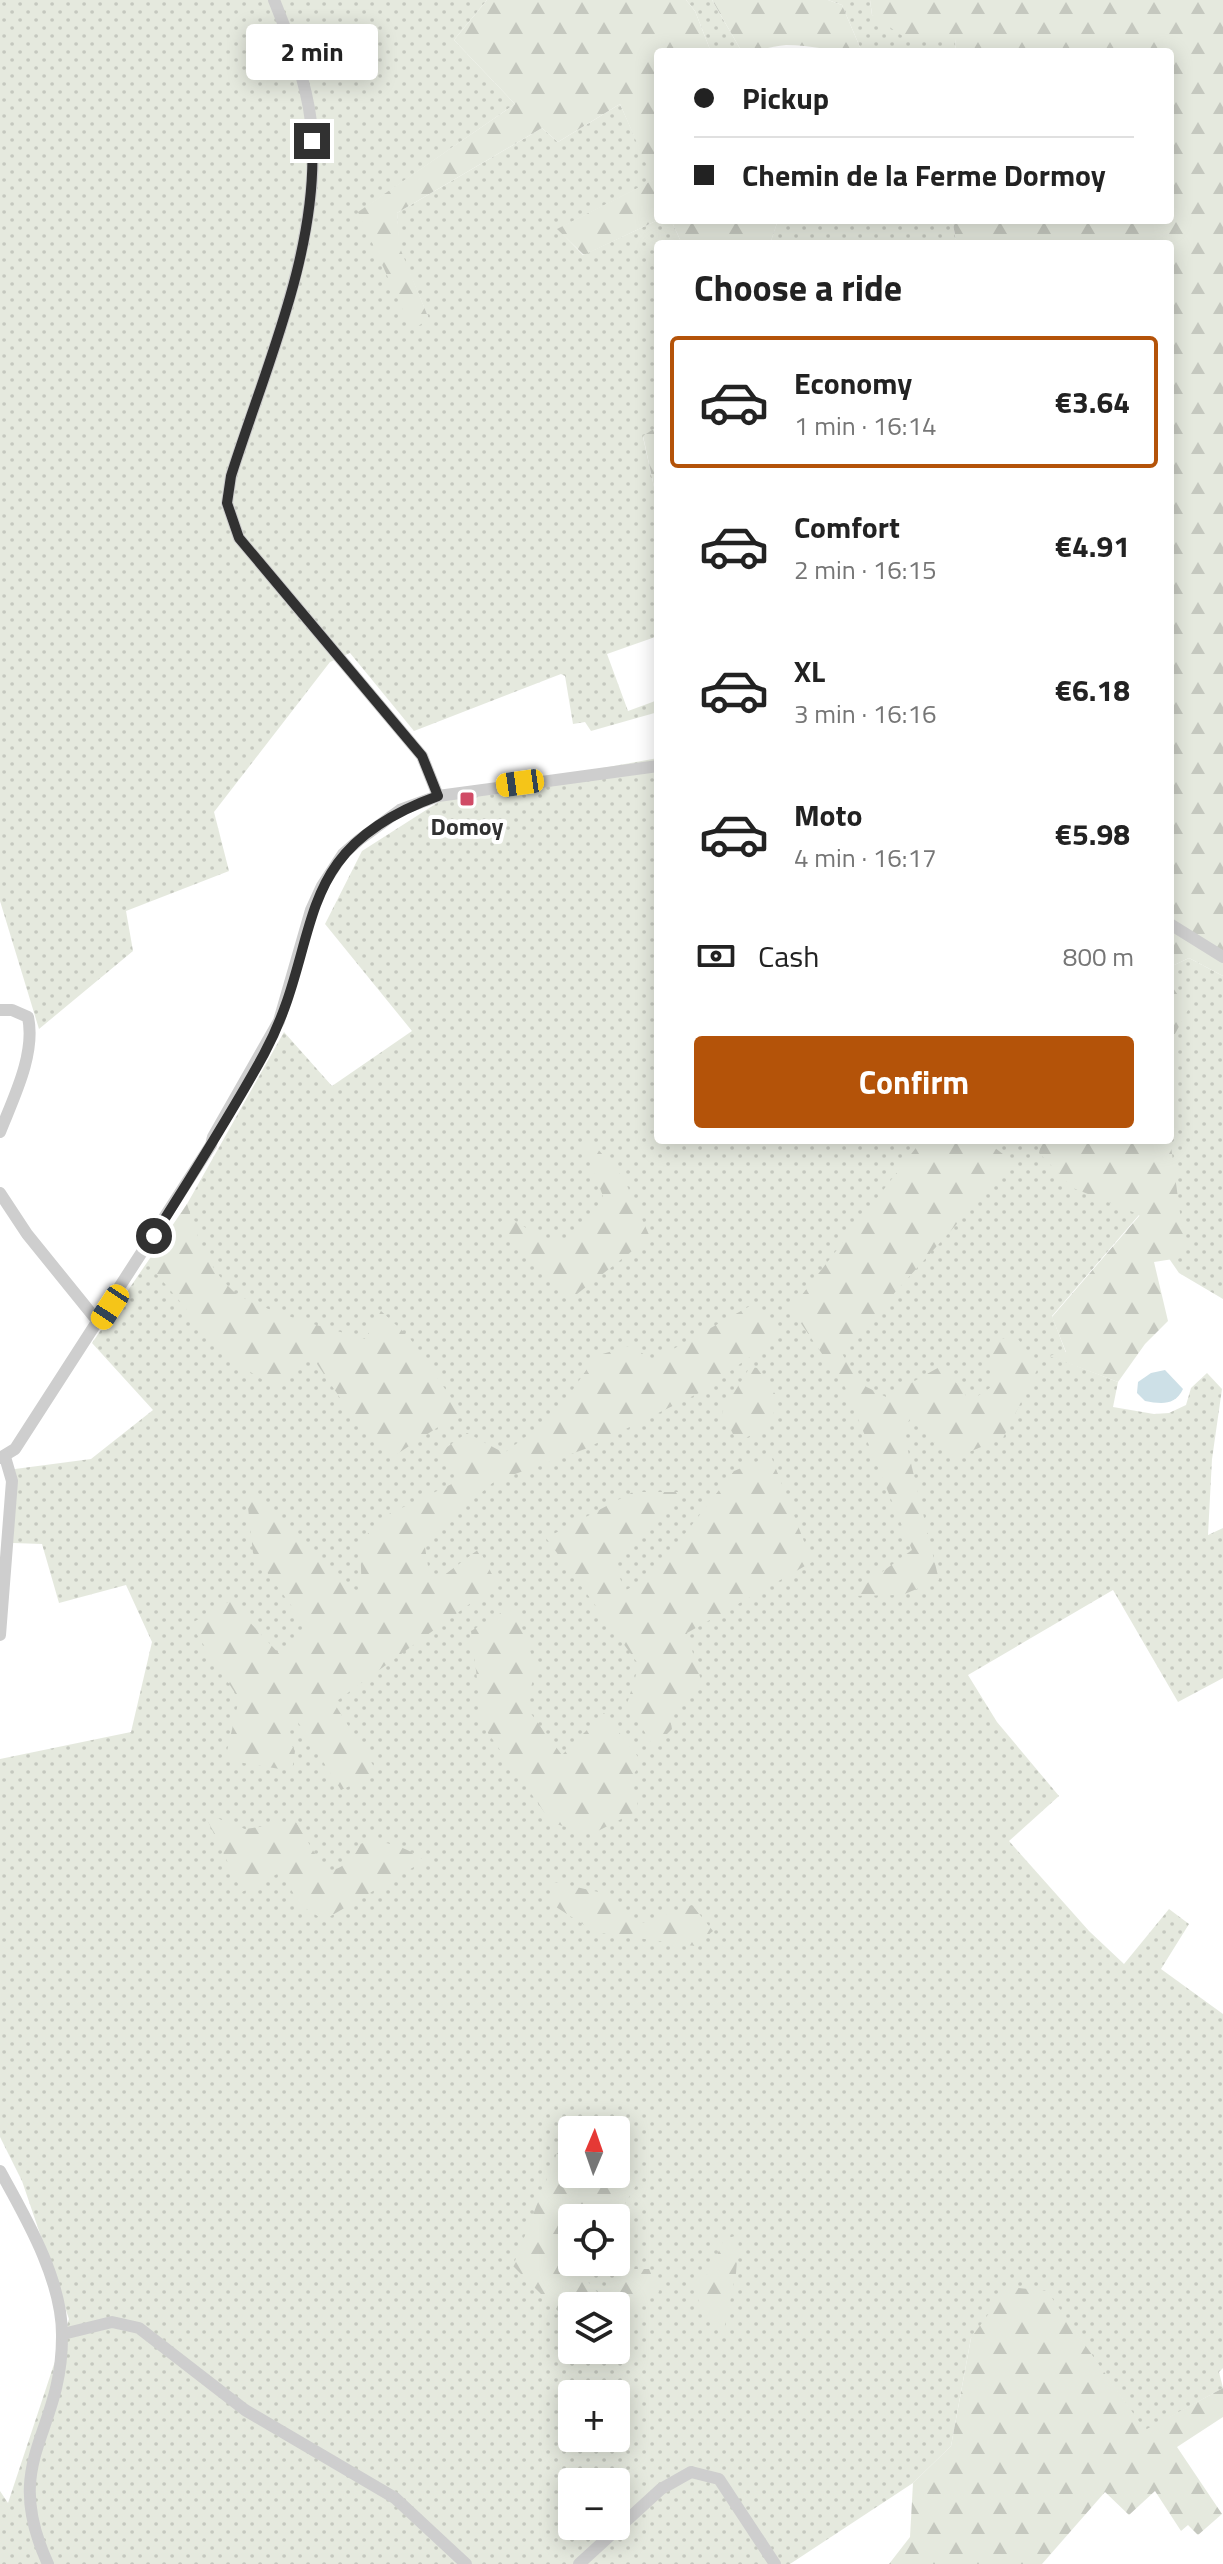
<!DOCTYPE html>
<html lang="en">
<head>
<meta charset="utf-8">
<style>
  :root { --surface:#fff; --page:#f6f6f6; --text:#222; --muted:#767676; --line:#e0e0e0; --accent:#b45309 }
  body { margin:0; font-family:"Titillium Web",sans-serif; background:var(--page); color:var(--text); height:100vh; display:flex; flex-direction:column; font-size:30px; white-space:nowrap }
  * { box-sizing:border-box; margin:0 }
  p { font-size:26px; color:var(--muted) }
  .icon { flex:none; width:44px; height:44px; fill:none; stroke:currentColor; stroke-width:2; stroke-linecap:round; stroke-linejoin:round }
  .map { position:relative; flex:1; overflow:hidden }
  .side { position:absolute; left:654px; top:240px; width:520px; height:904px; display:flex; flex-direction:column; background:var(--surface); border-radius:8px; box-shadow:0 4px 20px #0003 }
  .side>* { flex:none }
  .guide { position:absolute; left:654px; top:48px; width:520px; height:176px; border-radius:8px; box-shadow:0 4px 20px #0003; display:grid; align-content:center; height:176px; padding:0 40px; background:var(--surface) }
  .needle { width:52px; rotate:2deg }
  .buttons { position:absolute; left:558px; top:2116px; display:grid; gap:16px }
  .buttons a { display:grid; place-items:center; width:72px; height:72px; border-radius:8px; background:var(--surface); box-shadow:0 4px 20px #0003; font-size:40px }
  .end { position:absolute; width:36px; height:36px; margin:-18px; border:10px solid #313131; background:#fff; box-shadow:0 0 0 4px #fff }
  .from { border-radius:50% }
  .bubble { position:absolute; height:56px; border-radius:8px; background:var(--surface); box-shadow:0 4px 20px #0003; font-size:26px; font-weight:700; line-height:56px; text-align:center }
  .car { position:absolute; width:24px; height:48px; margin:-24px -12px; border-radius:10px; box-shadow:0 0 6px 2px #0007; background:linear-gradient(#f5c518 24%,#345 0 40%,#f5c518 0 76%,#345 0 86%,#f5c518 0) }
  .guide b { display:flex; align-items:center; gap:28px; height:76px; font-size:30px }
  .guide b+b { border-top:2px solid var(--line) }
  .guide i { width:20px; height:20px; background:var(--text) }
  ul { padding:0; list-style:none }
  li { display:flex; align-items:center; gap:24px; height:132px; margin:0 16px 12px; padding:0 24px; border:4px solid transparent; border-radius:8px }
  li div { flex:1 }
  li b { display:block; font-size:30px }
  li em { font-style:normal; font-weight:700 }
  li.on { border-color:var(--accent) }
  li>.icon { width:72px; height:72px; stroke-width:1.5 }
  h2 { padding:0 40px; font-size:36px; line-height:96px }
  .pay { display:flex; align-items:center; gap:20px; height:88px; padding:0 40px; font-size:30px }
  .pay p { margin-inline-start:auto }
  .button { display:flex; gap:16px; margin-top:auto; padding:16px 40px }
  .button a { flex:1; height:92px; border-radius:8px; background:var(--accent); color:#fff; font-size:32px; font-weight:700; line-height:92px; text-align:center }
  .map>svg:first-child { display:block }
  .grass { fill:url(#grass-dots); fill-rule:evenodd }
  .forest { fill:url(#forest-firs) }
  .water { fill:#cde0e7 }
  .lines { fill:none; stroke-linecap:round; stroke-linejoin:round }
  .minor { stroke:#cecece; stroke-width:12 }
  .route { stroke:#313131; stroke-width:10 }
  .poi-dot { fill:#d04b66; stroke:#fff; stroke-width:3 }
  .labels { text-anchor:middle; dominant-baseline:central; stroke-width:8; stroke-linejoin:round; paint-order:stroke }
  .poi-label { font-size:24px; font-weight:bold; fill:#313131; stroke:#fff }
</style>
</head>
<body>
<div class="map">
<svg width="1223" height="2564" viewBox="0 0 1223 2564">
  <defs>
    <pattern id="grass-dots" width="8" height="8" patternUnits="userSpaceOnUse" patternTransform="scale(2)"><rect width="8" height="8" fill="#e5e9de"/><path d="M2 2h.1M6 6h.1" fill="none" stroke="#c5c8bf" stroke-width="1.8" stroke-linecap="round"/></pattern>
    <pattern id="forest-firs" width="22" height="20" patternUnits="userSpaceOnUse" patternTransform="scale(2)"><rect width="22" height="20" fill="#e5e9de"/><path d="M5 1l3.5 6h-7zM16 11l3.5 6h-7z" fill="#c5c8bf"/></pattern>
  </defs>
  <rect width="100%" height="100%" fill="#fff"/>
  <g class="grass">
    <polygon points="0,0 487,0 454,40 515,104 359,212 429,319 399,248 397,213 542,128 558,142 620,104 654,180 558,229 583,255 658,220 671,220 682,244 658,244 658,426 643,437 658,505 658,636 607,654 628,711 658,700 658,712 591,731 585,722 573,724 565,676 561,674 414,731 350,653 330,662 214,812 229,871 126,911 133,951 39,1029 0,901"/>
    <polygon points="686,0 712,0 742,52 711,52 695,11"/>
    <polygon points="828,0 870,0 872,15 955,39 956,52 862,52 842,5"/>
    <polygon points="778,220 952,220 957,244 770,244"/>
    <path d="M658,758V1140H1170V967L1189,958L1223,976V1299L1179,1273L1139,1215L1052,1316L1066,1353L1051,1356L1118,1382L1113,1407L1154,1414L1169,1413L1186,1405L1191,1388L1207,1373L1222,1389L1212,1459L1208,1535L1223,1528V1678L1178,1702L1113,1590L968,1675L997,1722L1059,1796L1009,1841L1089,1931L1124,1964L1169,1909L1189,1924L1161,1969L1223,2014V2368L1219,2372L1223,2388L1145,2431L1047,2292L971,2338L951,2446L913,2483L790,2564H0V2491L8,2503L69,2319L22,2181L0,2137V1759L131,1732L152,1642L126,1585L59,1603L42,1544L13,1543L15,1469L91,1459L153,1410L92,1343L187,1204L284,1032L332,1086L412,1031L325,924L362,851L448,796ZM572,2130H616V2174H572ZM572,2218H616V2262H572ZM572,2306H616V2350H572ZM572,2394H616V2438H572ZM572,2482H616V2526H572Z"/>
  </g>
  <g class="forest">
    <polygon points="487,0 686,0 695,11 711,52 658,52 658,220 584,255 557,229 653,180 620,104 558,142 542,128 397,213 400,248 429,319 412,330 358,212 515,104 454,40"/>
    <path d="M712,0H828L842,5L862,52C835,52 811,45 786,45C771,46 757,52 742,52Z"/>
    <polygon points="870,0 1223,0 1223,976 1189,958 1170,967 1170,244 957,244 952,220 1170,220 1170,52 956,52 955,39 907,39 872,15"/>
    <polygon points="671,220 778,220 770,244 682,244"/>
    <polygon points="658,426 658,505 643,436"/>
    <polygon points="1173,988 1188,1010 1170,1043 1170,991"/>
    <polygon points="1170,1139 1186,1257 1154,1262 1168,1321 1145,1344 1118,1382 1049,1356 1066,1352 1052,1317 1140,1215 1073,1188 1039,1153 1042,1140"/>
    <polygon points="922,1140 985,1140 1013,1162 841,1352 861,1384 886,1397 943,1365 970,1401 993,1386 991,1344 1014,1334 1039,1366 1003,1438 952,1459 910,1419 903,1430 939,1580 902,1595 849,1596 912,1550 845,1387 791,1309"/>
    <polygon points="583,1145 596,1147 624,1179 650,1237 568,1301 499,1223 508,1216 543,1239 563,1241 590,1219 603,1196"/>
    <path d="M187,1204C197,1236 207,1266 232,1290C250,1308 337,1331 365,1339L381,1311L409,1337L461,1412L394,1456L359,1426L311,1355L279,1390L228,1358L148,1264Z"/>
    <polygon points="757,1302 778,1337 699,1393 585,1449 495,1481 424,1541 431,1585 479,1549 497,1584 334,1703 378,1773 341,1790 296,1719 283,1730 295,1751 292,1771 225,1760 239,1699 190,1624 230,1601 283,1658 309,1630 253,1553 246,1489 362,1596 360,1541 389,1514 460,1480 440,1452 467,1433 504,1453 556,1414 596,1356 632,1345 652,1361"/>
    <polygon points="750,1367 757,1368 778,1398 770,1426 737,1442 722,1412"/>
    <polygon points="771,1456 812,1562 687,1633 703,1687 669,1712 672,1729 654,1747 627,1704 639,1665 546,1538 633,1492 689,1492 611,1561 626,1590 651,1577 734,1471"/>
    <polygon points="514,1605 536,1668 526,1707 562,1755 604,1713 642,1762 631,1778 639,1810 592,1834 552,1823 483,1726 471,1631"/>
    <path d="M204,1813L245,1829L296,1822L326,1872C344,1868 353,1860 360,1844C378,1837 411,1848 424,1861L324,1920L300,1905L281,1872L242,1892Z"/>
    <polygon points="549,1881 612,1895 634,1926 692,1905 713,1931 695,1946 595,1932 553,1905"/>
    <polygon points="557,2153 572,2158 572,2174 616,2174 616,2170 641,2177 616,2219 572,2218 572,2262 591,2262 583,2276 598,2293 634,2269 649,2269 659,2292 616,2319 616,2306 572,2306 572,2325 513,2266"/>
    <path d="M739,2235L736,2273L724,2330C710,2316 694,2304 695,2282L709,2273L724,2239Z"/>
    <polygon points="1008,2287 1047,2291 1145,2430 1223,2388 1223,2417 1177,2447 1222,2514 1198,2535 1188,2525 1181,2531 1155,2491 1129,2515 1105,2492 1042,2564 889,2564 910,2537 913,2483 951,2446 971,2338"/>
  </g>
  <path class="water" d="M1165,1370L1183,1389C1175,1406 1161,1404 1145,1401L1137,1393L1138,1382L1151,1373Z"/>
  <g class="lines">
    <g class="minor">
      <path d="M274,0C290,40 306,80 311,122C324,235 265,369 231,476L227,503L239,538L422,756L438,796"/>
      <polyline points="1170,924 1223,957"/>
      <path d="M0,1010H12L28,1017C36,1054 13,1099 0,1132"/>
      <polyline points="0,1193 27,1234 99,1323"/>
      <polyline points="0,1458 15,1449 211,1145 213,1137 279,1021 311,910 322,886 343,854 359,840 400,810 438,796 658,766"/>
      <polyline points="0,1635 12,1481 5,1457"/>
      <path d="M0,2171C26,2218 63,2281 62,2337C62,2436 0,2459 48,2564"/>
      <polyline points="63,2334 112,2322 139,2328 245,2410 395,2498 466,2564"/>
      <polyline points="579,2564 661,2489 691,2472 719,2479 775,2564"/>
    </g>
  </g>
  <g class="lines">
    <path class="route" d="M154,1236C192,1175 230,1116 264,1054C326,939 285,851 438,796L422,756L239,538L227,503L231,476C264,371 318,252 312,141"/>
  </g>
  <rect class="poi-dot" x="459" y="791" width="16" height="16" rx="4"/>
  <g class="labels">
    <g class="poi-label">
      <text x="467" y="826">Domoy</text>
    </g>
  </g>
</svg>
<div class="buttons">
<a><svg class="needle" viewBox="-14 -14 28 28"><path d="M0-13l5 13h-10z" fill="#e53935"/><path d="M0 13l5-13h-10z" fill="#767676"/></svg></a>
<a><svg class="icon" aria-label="locate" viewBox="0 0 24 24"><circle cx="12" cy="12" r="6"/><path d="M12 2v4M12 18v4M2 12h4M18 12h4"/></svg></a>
<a><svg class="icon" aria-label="layers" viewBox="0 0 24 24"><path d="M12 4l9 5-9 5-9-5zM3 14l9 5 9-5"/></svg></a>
<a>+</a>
<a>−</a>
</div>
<i class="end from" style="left:154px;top:1236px"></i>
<i class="end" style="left:312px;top:141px"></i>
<div class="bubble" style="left:246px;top:24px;width:132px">2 min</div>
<i class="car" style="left:520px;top:783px;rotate:262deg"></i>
<i class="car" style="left:110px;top:1307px;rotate:213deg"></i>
<div class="guide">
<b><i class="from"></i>Pickup</b>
<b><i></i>Chemin de la Ferme Dormoy</b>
</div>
<section class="side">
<h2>Choose a ride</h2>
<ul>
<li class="on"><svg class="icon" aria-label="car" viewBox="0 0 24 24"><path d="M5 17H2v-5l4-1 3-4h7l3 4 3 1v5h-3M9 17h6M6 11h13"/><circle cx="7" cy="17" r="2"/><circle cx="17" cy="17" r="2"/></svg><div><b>Economy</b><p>1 min · 16:14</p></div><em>€3.64</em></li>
<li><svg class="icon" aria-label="car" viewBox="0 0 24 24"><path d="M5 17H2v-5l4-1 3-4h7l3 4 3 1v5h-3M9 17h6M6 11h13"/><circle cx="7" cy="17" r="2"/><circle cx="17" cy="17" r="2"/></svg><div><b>Comfort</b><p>2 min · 16:15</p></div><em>€4.91</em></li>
<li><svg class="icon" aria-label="car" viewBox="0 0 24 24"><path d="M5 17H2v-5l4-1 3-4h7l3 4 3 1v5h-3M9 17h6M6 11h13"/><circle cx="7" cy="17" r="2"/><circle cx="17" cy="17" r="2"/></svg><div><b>XL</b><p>3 min · 16:16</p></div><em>€6.18</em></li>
<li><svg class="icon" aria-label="car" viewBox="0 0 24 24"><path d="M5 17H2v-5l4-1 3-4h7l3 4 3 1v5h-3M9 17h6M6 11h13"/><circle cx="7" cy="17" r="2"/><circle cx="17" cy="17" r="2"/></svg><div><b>Moto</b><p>4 min · 16:17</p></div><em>€5.98</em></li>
</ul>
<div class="pay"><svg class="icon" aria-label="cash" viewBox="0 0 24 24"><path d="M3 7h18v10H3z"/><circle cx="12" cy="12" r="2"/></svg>Cash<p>800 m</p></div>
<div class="button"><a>Confirm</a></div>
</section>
</div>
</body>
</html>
